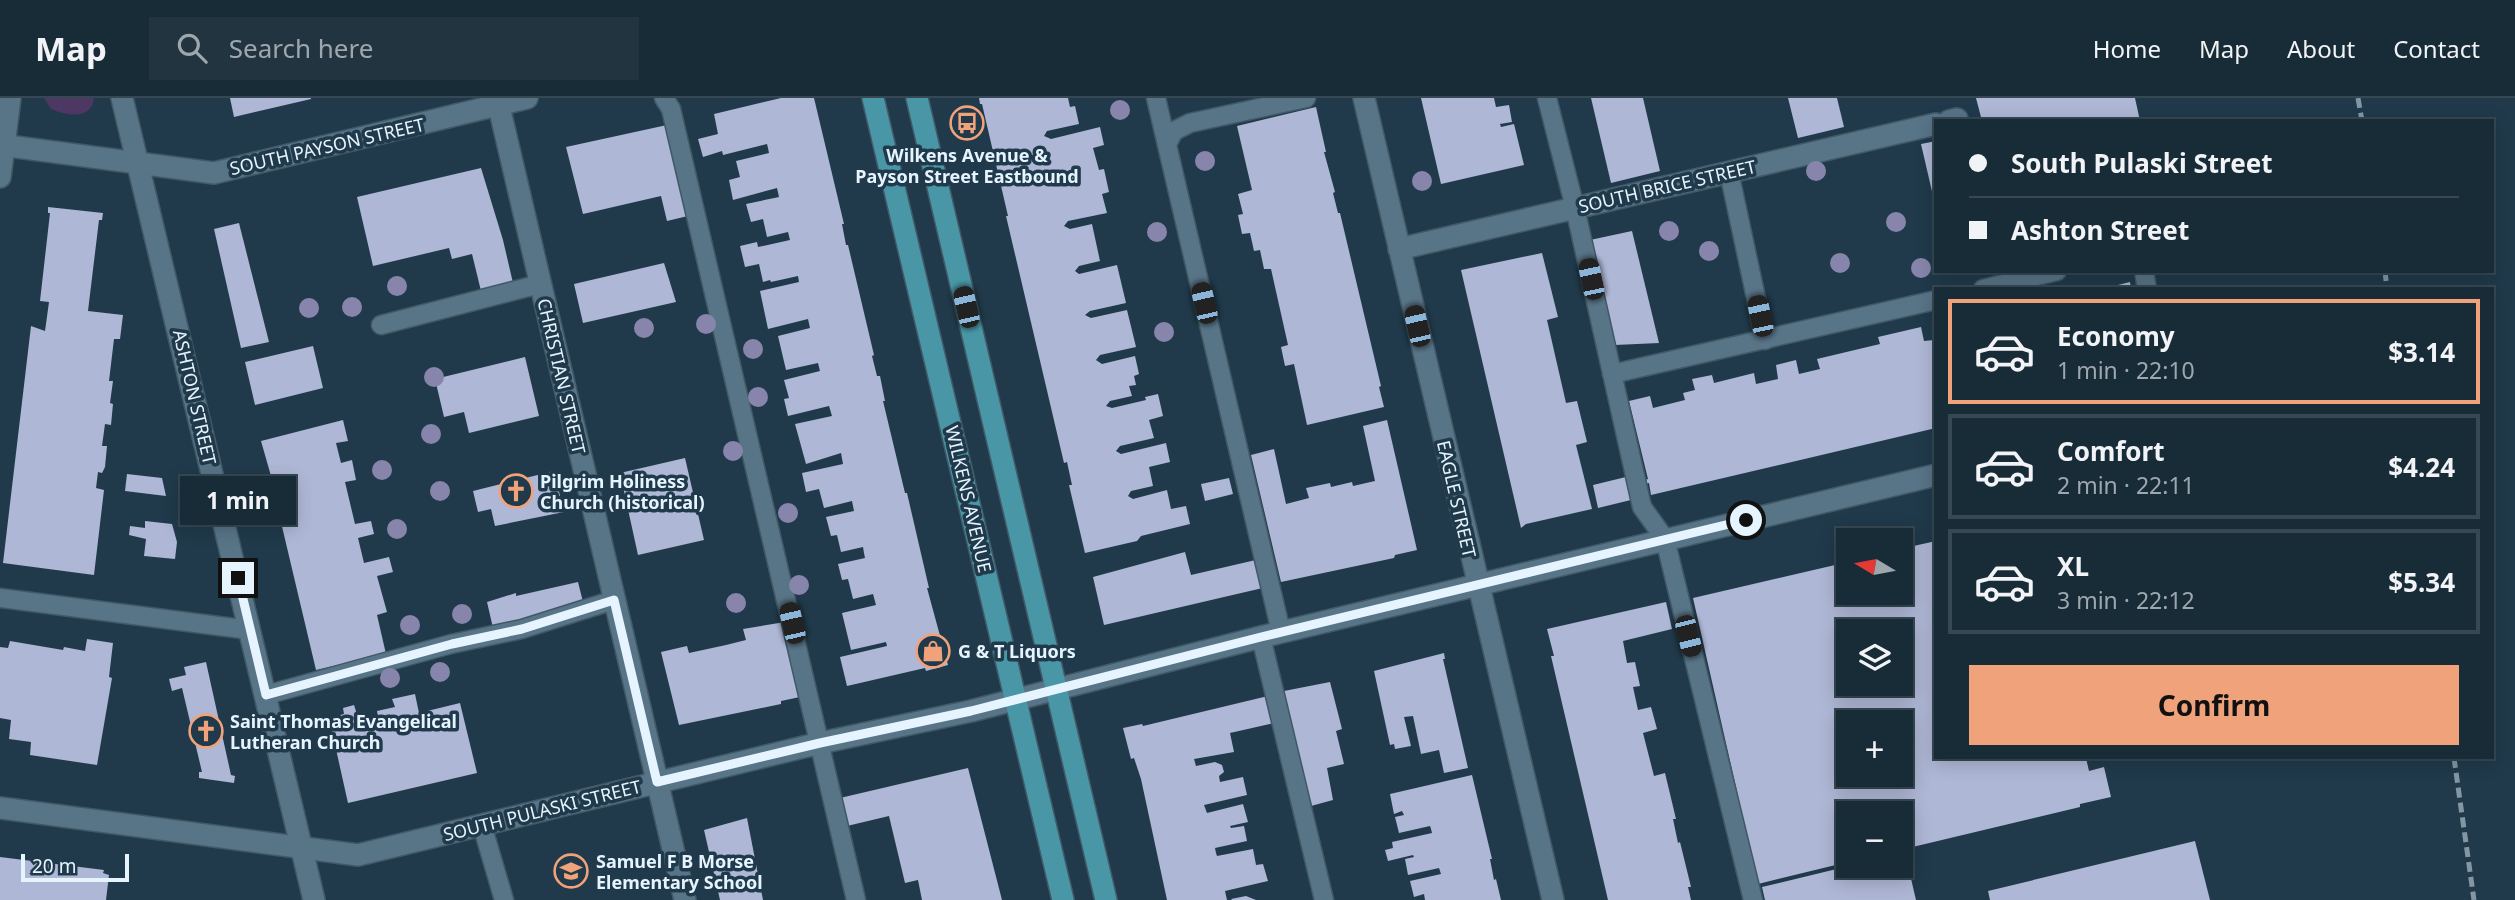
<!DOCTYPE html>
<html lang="en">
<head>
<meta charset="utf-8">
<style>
  :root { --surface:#182c38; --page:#213440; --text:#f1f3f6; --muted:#9fa7ae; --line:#364853; --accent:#f0a27a }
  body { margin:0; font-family:"Noto Sans",sans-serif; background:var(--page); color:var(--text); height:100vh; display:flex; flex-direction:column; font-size:26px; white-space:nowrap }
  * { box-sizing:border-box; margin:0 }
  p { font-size:23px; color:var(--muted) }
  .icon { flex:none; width:38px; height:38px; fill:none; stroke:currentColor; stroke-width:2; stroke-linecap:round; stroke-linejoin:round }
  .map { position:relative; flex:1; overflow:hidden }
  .details { position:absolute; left:1934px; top:189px; width:560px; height:472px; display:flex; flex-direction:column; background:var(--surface); border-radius:0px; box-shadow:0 4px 18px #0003,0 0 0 2px var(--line) }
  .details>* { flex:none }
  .top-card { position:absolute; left:1934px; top:21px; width:560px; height:154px; border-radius:0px; box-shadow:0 4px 18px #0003,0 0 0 2px var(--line); display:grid; align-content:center; height:154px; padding:0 35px; background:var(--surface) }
  .needle { width:46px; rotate:280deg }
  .fabs { position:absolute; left:1836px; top:430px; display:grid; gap:14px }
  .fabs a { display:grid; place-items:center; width:77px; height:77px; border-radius:0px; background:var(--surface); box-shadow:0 4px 18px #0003,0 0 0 2px var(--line); font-size:35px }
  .scale { position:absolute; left:21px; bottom:18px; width:108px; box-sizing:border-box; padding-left:7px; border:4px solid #e5f4ff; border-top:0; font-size:19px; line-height:24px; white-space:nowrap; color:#e5f4ff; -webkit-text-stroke:5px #203a4b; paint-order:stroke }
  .end { position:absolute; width:32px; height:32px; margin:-16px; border:9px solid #e5f4ff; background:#111; box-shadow:0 0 0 4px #111 }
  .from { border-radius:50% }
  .bubble { position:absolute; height:49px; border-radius:0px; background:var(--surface); box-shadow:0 4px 18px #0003,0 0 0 2px var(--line); font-size:23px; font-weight:700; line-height:49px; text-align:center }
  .car { position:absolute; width:21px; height:42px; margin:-21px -10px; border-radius:9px; box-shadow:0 0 5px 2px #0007; background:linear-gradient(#222 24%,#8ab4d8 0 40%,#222 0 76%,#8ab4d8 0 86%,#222 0) }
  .top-card b { display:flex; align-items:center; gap:24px; height:66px; font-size:26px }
  .top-card b+b { border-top:2px solid var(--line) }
  .top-card i { width:18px; height:18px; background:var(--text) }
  ul { padding:12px 0 0; list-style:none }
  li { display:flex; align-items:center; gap:21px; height:105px; margin:0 14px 10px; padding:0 21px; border:4px solid var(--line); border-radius:0px }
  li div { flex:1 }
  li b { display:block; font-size:26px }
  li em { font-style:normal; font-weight:700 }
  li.selected { border-color:var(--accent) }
  li>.icon { width:63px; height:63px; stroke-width:1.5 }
  .button { display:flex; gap:14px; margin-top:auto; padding:14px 35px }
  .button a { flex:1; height:80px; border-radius:0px; background:var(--accent); color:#111; font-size:28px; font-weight:700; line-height:80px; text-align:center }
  header { display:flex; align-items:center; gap:42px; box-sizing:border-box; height:98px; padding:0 35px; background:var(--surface); border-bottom:2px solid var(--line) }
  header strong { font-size:33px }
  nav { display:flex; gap:38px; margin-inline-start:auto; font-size:24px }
  .search { width:490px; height:63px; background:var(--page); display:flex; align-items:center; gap:18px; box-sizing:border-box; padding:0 24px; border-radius:0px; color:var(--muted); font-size:26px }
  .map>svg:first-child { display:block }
  .green { fill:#4d3763 }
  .building { fill:#aeb7d5; fill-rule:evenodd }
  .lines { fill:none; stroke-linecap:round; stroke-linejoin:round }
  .lane-casing { stroke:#415866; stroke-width:21 }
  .street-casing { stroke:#415866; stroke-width:24 }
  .primary-casing { stroke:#415866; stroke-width:24 }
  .lane { stroke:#587487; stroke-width:18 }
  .street { stroke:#587487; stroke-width:21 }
  .primary { stroke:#4997a6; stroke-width:21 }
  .rail { stroke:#8296a4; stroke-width:5; stroke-dasharray:10 5; stroke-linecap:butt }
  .tree { fill:#8885ac }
  .route { stroke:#e5f4ff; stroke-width:9 }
  .labels { text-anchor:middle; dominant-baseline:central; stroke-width:7; stroke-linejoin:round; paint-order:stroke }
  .street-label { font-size:18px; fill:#e5f4ff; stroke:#203a4b }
  .poi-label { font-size:18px; font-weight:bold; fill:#e5f4ff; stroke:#203a4b; text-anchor:start }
</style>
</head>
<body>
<header>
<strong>Map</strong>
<div class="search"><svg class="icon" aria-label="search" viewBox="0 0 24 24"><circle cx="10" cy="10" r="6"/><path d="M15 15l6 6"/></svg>Search here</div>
<nav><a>Home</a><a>Map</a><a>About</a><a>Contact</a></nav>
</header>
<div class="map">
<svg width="2515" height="802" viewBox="0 0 2515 802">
  <rect width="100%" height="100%" fill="#203a4b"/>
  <path class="green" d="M44,0H94C92,22 66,18 51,11Z"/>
  <g class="building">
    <polygon points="230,0 311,0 311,1 234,19"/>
    <polygon points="781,0 814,0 844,126 842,126 846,147 848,147 874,257 872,258 877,278 880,278 885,303 883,303 905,395 907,395 929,490 927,490 948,567 926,573 925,570 847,588 840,559 887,548 886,544 851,552 842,515 876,507 873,496 853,501 848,481 842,482 838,466 865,460 864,455 863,449 841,454 837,437 831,438 826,419 854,413 852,403 824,410 819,391 806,394 802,375 843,366 841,355 806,366 795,326 832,318 829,308 788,318 784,301 789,300 784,282 820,273 818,265 786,272 778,238 810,230 808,221 768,231 760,193 799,184 798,178 771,184 770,182 763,184 759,166 745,169 740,148 757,144 758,149 790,142 788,134 767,139 763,121 751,124 746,106 779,99 777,90 733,102 729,82 740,79 736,63 769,55 768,50 767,46 723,57 722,53 703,59 698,41 718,36 714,16"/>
    <polygon points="979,0 1068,0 1070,9 1075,8 1079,26 1047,33 1044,38 1051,41 1100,29 1104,47 1093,50 1099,72 1104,71 1109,94 1102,96 1107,115 1068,123 1064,128 1070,131 1092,126 1100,163 1079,168 1075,173 1079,176 1117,167 1126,205 1090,213 1085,217 1091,220 1127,212 1136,249 1100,257 1096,262 1102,266 1135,258 1139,276 1134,278 1136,287 1129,288 1132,298 1110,303 1106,308 1112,310 1146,302 1145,299 1158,296 1163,318 1149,322 1154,340 1120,348 1116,353 1121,356 1166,345 1170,364 1149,369 1153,388 1131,393 1128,398 1133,401 1167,392 1171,411 1186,408 1190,426 1141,438 1137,443 1085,455 1069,387 1072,387 1067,364 1064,365 1006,118 1008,118 982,6 980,6"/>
    <polygon points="1421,0 1494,0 1496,9 1509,7 1512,24 1500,26 1501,29 1514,26 1524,67 1441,86"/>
    <polygon points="1591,0 1643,0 1660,73 1611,85"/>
    <polygon points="1788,0 1837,0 1844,29 1798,40"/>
    <polygon points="1976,0 2135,0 2140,23 1982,23"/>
    <polygon points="1316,9 1326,54 1324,54 1335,94 1333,95 1338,115 1340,115 1381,288 1379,289 1384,309 1307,327 1294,266 1285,268 1281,249 1288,247 1271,171 1264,171 1260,152 1254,153 1250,135 1242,136 1238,117 1243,116 1238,96 1252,92 1237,28"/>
    <polygon points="667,27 688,118 667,123 661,98 583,116 566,49"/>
    <polygon points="1936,43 1936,102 1934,102 1921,46"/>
    <polygon points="481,70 503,142 513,185 481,193 472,156 452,161 449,150 373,168 357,99"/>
    <polygon points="48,109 103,115 102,122 99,122 88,213 123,217 120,241 114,241 109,283 113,283 110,305 113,306 111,327 105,326 102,348 107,348 105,369 102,375 98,374 96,390 104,392 94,477 3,465 31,228 45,233 49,204 40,203 50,115 48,115"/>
    <polygon points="239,125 269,244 241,250 214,131"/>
    <polygon points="1632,133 1659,245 1615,247 1590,142"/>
    <polygon points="1542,155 1558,219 1547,222 1566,305 1577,303 1587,344 1576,347 1592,411 1526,426 1521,430 1461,172"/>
    <polygon points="664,165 676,204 583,225 574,186"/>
    <polygon points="2130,184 2131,191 2106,191 2106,190"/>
    <polygon points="1921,229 1924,243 1934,242 1932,231 1936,230 1936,330 1651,397 1649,385 1646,386 1645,382 1648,381 1629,303 1650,298 1653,310 1685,302 1683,295 1695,292 1692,281 1712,277 1714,285 1754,275 1756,286 1778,281 1776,267 1796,262 1799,276 1820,271 1817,261 1880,246 1878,239"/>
    <polygon points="313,248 323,290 255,307 245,264"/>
    <polygon points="525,259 539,318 469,335 464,314 444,319 435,281"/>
    <polygon points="343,322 348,343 336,345 341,365 352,362 356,382 345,384 355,426 371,423 374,436 358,440 364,465 389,459 393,474 377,478 387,514 377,517 386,556 316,572 275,399 277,399 261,343"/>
    <polygon points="1387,322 1417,452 1395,457 1394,460 1281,484 1251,357 1274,351 1286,406 1309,400 1306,390 1330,385 1331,389 1352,384 1353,388 1375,383 1363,328"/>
    <polygon points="685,360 704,442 638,457 620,375"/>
    <polygon points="554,373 564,414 495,428 491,411 478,414 473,393"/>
    <polygon points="127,376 162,380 166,398 125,393"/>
    <polygon points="1630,378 1635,401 1598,410 1593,387"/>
    <polygon points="1229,380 1233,396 1205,403 1201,386"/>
    <polygon points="145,423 172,426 177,444 175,461 144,458 146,441 129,437 130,428 145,430"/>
    <path d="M1936,443V660H2086L2089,673L2104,669L2111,699L2080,706V709L2076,710L1900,752V716H1848V764L1758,786L1693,500L1848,464V495H1900V451ZM1848,534H1900V586H1848ZM1848,625H1900V677H1848Z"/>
    <polygon points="1185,454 1191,477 1260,461 1267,489 1104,527 1093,479"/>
    <polygon points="578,484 584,508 493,530 487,504 516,495 516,498"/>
    <polygon points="1666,504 1672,531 1623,543 1627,565 1635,564 1640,588 1633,589 1638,612 1651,609 1657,631 1643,635 1654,678 1665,675 1676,721 1673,721 1678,745 1680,744 1691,789 1688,789 1691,802 1608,802 1551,558 1554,558 1547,531"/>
    <polygon points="785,524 800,599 781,603 781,606 679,627 661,554 687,548 689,555 726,547 746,542 743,531"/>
    <polygon points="87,541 113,545 109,579 112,580 97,667 30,657 31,644 9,641 11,622 0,620 0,549 8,550 10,543 63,552 64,549 85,553"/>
    <polygon points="1444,555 1445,561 1443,561 1468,670 1444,675 1439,652 1421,656 1413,618 1404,619 1411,648 1395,651 1394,646 1390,647 1374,573"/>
    <polygon points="206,564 231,677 235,678 234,685 199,680 199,674 202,674 182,590 172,593 169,581 186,577 184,569"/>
    <polygon points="1330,584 1342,631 1336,633 1344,666 1327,670 1333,702 1311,708 1284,593"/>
    <polygon points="415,596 419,615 460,605 477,675 348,705 329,620 344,616 343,610 354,607 361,629 379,624 377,613 395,609 392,601"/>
    <polygon points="1268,598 1274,625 1230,635 1234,654 1194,661 1196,668 1215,664 1222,667 1224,674 1219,678 1220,684 1243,679 1247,697 1204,707 1207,715 1243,706 1248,724 1230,728 1231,730 1244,728 1247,743 1215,750 1216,755 1217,758 1253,751 1256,767 1263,766 1268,783 1225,793 1227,802 1167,802 1141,681 1134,660 1131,661 1123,630 1142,626 1143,628"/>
    <polygon points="968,670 1002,802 922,802 918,782 905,785 889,718 847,728 840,700"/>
    <polygon points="1472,677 1492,761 1490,761 1494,782 1496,781 1501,802 1425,802 1424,796 1414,799 1410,783 1441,776 1439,770 1408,777 1405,761 1414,759 1413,757 1388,763 1385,752 1393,750 1392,744 1432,735 1431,731 1430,728 1399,735 1395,719 1404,717 1402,713 1394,716 1390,696"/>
    <polygon points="747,720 763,802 720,802 704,732"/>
    <polygon points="2195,743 2210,802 1990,802 1988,793"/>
    <polygon points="1905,755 1916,802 1765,802 1762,789 1849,768 1900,768 1900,756"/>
    <polygon points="0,759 104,772 103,775 109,777 106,802 0,802"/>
    <polygon points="1246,798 1256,802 1232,802 1231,801"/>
  </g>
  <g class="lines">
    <defs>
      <g id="lane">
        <polyline points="664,0 671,11 856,802"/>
        <polyline points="1156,0 1281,534"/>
        <polyline points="1547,0 1575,110 1642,409 1665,441 1753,802"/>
        <polyline points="1167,46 1174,33 1190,25 1306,0"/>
        <polyline points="1729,74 1765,242"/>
        <polyline points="2144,173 2147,191"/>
        <polyline points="1983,191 2057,173"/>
        <polyline points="381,227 540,186"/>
        <polyline points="1612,276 1936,202"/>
        <polyline points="0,500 250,532"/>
        <polyline points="1261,539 1324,802"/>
        <polyline points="266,597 451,546 522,531 614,502"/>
        <polyline points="482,727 504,802"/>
      </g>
      <g id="street">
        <polyline points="122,0 314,802"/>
        <polyline points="497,0 685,802"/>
        <polyline points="1364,0 1553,802"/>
        <polyline points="1949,23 1957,21"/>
        <polyline points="0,47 214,75 527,0"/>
        <polyline points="0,79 10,0"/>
        <polyline points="1399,151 1936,26"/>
        <polyline points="0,710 358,757 820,645 971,613 1261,539 1936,377"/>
      </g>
      <g id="primary">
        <polyline points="873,0 1063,802"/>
        <polyline points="917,0 1106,802"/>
      </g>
    </defs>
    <use href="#lane" class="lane-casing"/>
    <use href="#street" class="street-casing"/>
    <use href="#primary" class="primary-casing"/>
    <use href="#lane" class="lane"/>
    <use href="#street" class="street"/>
    <use href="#primary" class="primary"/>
    <g class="rail">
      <polyline points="2358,0 2362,23"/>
      <polyline points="2385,173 2387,191"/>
      <polyline points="2454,660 2474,802"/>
    </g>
  </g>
  <g class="tree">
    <circle cx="1120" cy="12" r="10"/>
    <circle cx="1205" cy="63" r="10"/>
    <circle cx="1816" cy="73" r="10"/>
    <circle cx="1422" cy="83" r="10"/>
    <circle cx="1896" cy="124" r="10"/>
    <circle cx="1669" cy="133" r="10"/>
    <circle cx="1157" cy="134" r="10"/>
    <circle cx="1709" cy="153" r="10"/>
    <circle cx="1840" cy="165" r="10"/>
    <circle cx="1921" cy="170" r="10"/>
    <circle cx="397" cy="188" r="10"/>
    <circle cx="352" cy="209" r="10"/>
    <circle cx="309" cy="210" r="10"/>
    <circle cx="706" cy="226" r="10"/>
    <circle cx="644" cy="230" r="10"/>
    <circle cx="1164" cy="234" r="10"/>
    <circle cx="753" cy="251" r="10"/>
    <circle cx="434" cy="279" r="10"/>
    <circle cx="758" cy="299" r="10"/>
    <circle cx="431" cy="336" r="10"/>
    <circle cx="733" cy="353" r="10"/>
    <circle cx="382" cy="372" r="10"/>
    <circle cx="440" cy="393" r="10"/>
    <circle cx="788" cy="415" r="10"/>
    <circle cx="397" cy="431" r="10"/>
    <circle cx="799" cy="487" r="10"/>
    <circle cx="736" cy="505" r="10"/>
    <circle cx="462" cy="516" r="10"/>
    <circle cx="410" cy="527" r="10"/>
    <circle cx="440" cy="574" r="10"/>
    <circle cx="390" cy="580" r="10"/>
  </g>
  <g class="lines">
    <polyline class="route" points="238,480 266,597 452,546 522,531 614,502 657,684 820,645 971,613 1261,539 1746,422"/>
  </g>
  <defs>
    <symbol id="bus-ring" viewBox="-11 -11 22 22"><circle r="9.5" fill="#203a4b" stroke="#f0a27a" stroke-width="1.5"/><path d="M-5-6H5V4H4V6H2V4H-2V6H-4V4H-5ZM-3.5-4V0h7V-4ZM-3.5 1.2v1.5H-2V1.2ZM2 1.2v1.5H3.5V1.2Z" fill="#f0a27a"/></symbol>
    <symbol id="church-ring" viewBox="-11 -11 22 22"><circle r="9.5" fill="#203a4b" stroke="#f0a27a" stroke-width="1.5"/><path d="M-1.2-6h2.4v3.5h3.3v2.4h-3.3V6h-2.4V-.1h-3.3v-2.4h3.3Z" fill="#f0a27a"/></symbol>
    <symbol id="shop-ring" viewBox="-11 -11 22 22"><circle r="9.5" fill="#203a4b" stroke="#f0a27a" stroke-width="1.5"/><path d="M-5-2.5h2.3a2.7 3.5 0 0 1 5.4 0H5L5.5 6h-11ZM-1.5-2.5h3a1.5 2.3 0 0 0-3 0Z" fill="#f0a27a"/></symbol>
    <symbol id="school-ring" viewBox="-11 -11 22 22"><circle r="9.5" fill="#203a4b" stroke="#f0a27a" stroke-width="1.5"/><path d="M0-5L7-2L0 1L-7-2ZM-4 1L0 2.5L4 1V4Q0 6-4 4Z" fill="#f0a27a"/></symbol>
  </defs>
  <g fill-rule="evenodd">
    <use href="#bus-ring" x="948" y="6" width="38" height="38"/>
    <use href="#church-ring" x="497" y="374" width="38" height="38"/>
    <use href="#shop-ring" x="914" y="534" width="38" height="38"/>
    <use href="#church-ring" x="187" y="614" width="38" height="38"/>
    <use href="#school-ring" x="552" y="754" width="38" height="38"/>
  </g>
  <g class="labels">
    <g class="street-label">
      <text transform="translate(327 48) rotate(-13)">SOUTH PAYSON STREET</text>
      <text transform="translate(1667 88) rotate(-13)">SOUTH BRICE STREET</text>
      <text transform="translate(562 278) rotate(77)">CHRISTIAN STREET</text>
      <text transform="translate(195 299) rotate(77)">ASHTON STREET</text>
      <text transform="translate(969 401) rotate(77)">WILKENS AVENUE</text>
      <text transform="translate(1457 401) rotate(77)">EAGLE STREET</text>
      <text transform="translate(542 712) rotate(-14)">SOUTH PULASKI STREET</text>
    </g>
    <g class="poi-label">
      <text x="967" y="57" text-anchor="middle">Wilkens Avenue &amp;<tspan x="967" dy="21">Payson Street Eastbound</tspan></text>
      <text x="540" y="383">Pilgrim Holiness<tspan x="540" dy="21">Church (historical)</tspan></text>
      <text x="958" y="553">G &amp; T Liquors</text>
      <text x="230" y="623">Saint Thomas Evangelical<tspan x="230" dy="21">Lutheran Church</tspan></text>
      <text x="596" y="763">Samuel F B Morse<tspan x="596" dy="21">Elementary School</tspan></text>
    </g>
  </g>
</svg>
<div class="fabs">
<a><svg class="needle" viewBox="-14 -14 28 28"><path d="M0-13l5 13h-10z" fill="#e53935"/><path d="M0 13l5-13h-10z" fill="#9fa7ae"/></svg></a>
<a><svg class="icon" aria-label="layers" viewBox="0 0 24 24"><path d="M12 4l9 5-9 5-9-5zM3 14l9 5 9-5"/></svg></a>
<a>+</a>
<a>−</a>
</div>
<div class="scale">20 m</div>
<i class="end from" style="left:1746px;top:422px"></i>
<i class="end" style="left:238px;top:480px"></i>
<div class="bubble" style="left:180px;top:378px;width:116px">1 min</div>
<i class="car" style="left:1591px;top:181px;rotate:348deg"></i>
<i class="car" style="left:1204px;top:205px;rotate:347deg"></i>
<i class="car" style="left:966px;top:209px;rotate:347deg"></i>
<i class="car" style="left:1760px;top:218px;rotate:348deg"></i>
<i class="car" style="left:1417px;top:228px;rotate:347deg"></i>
<i class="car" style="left:792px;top:525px;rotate:347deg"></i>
<i class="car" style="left:1688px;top:538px;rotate:166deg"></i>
<div class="top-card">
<b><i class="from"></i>South Pulaski Street</b>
<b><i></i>Ashton Street</b>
</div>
<section class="details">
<ul>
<li class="selected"><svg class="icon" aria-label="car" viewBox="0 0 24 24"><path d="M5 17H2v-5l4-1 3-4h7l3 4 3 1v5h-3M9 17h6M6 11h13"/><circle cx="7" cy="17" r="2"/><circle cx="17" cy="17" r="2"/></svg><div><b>Economy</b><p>1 min · 22:10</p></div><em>$3.14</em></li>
<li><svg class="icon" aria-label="car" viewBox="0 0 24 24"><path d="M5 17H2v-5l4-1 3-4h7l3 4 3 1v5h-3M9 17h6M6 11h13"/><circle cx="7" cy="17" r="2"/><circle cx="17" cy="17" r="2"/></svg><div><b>Comfort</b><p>2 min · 22:11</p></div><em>$4.24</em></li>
<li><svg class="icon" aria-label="car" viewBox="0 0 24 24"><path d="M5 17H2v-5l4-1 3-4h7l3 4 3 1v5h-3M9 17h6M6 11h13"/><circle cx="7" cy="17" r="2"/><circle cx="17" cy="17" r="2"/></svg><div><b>XL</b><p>3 min · 22:12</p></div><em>$5.34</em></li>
</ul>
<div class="button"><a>Confirm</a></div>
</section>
</div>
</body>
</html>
